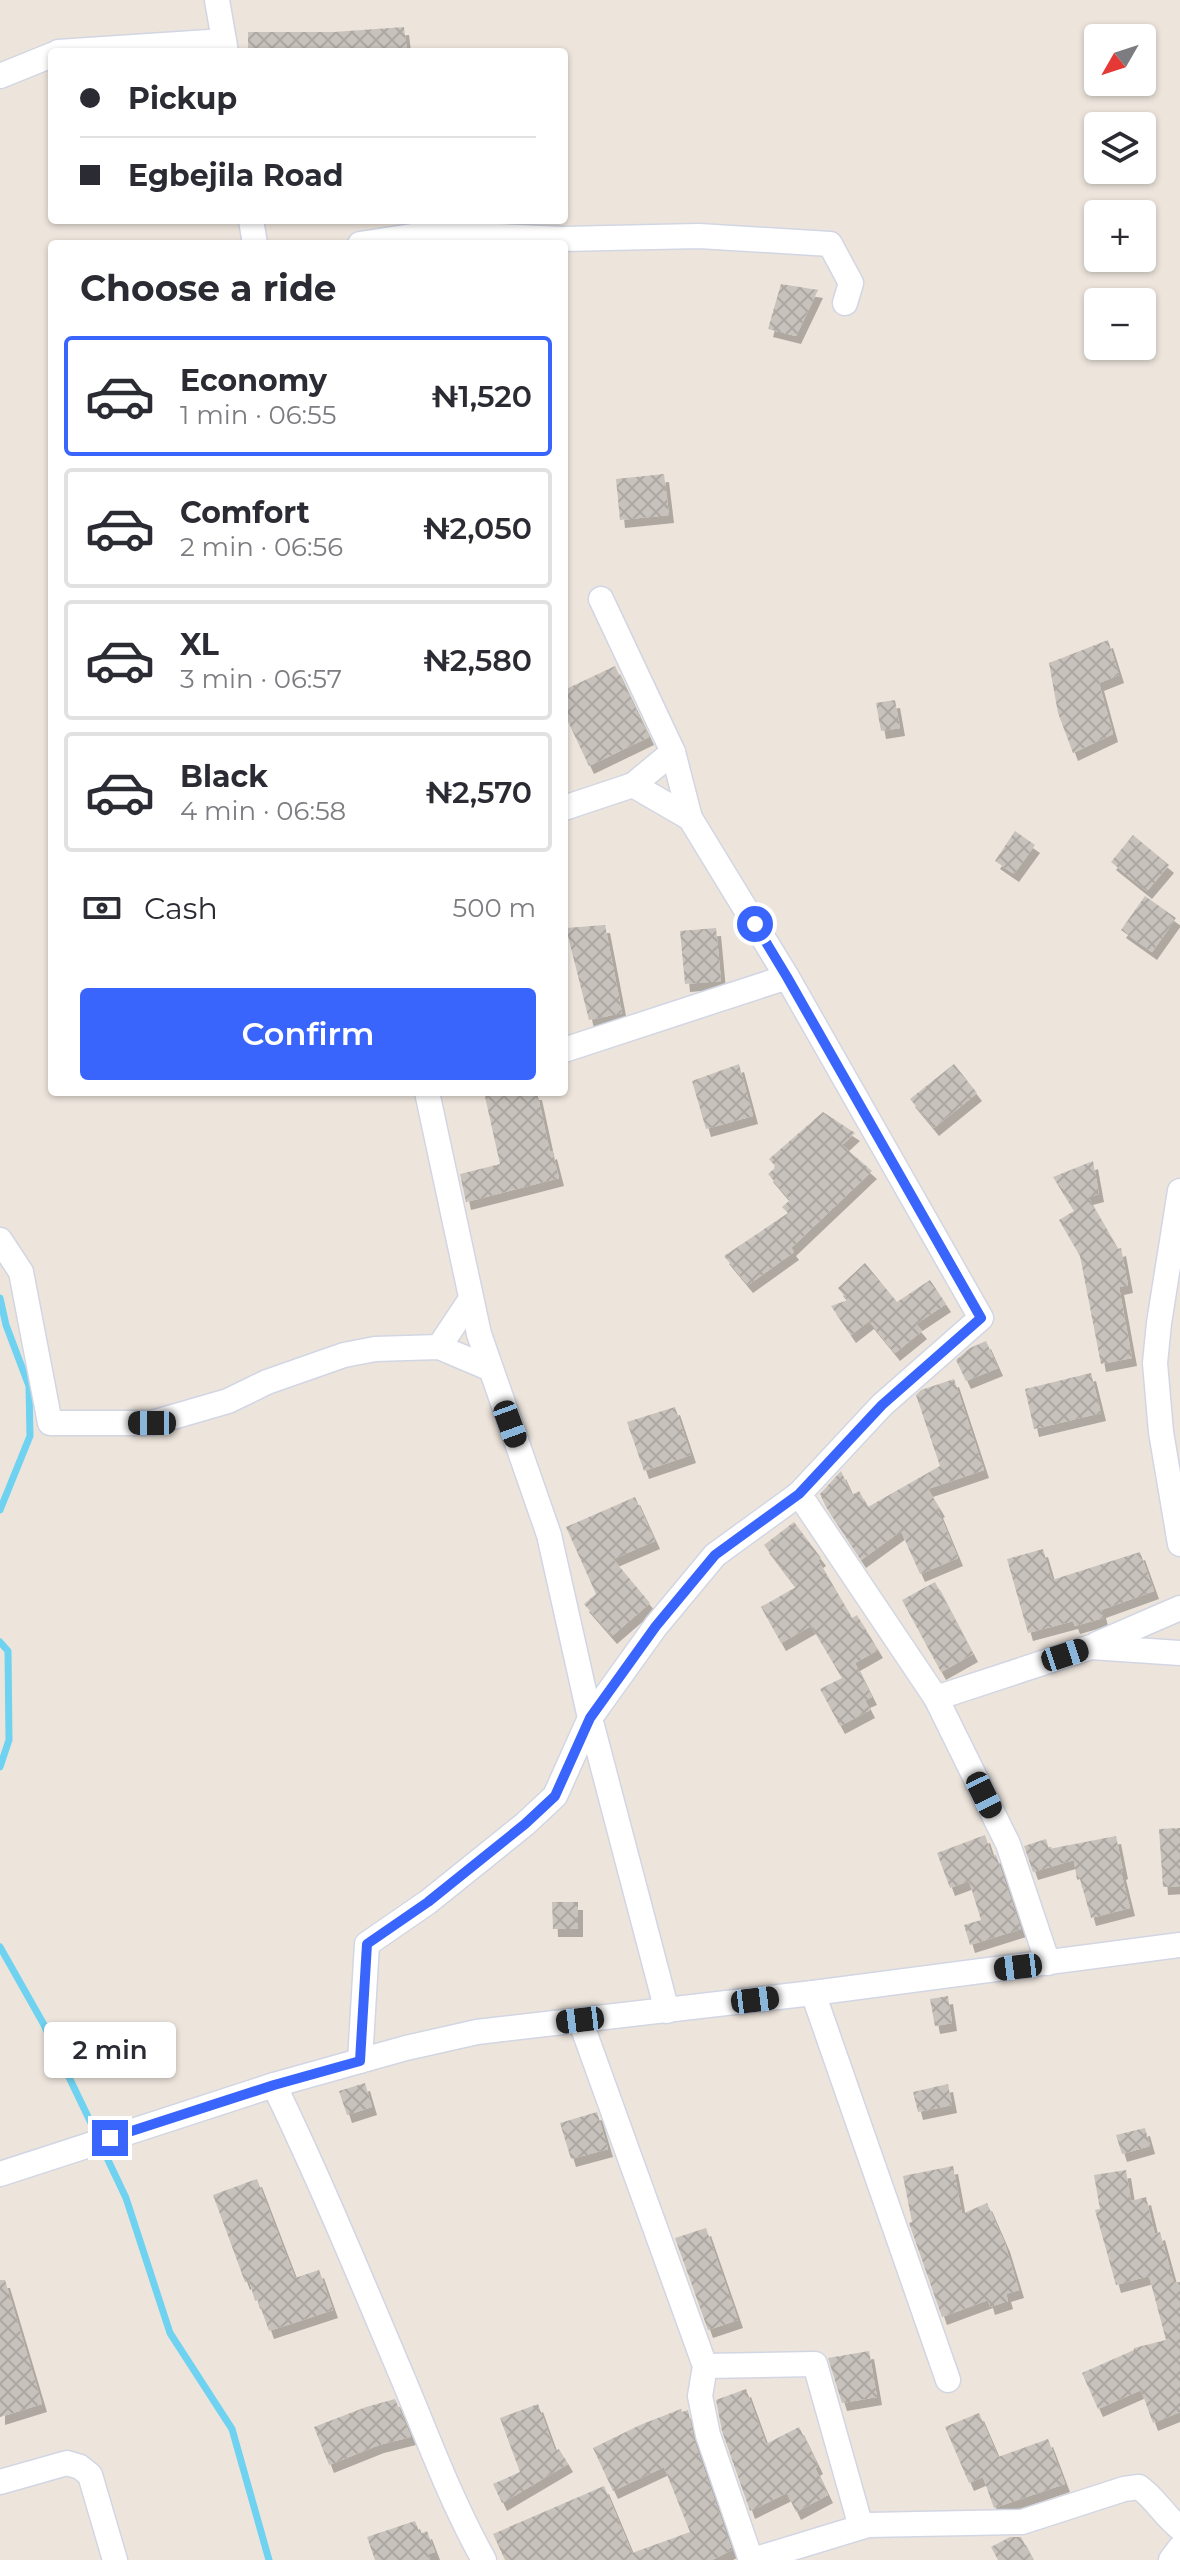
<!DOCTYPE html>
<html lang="en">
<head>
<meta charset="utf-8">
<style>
  :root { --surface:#fff; --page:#f2f2f3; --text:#2b2b33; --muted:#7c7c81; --line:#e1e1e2; --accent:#3a65fc }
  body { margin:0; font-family:Montserrat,sans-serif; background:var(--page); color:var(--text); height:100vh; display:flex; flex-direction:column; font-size:30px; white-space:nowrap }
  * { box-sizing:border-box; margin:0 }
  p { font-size:26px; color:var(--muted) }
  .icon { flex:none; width:44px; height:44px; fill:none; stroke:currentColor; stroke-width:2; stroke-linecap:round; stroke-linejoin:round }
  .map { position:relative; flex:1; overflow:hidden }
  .details { position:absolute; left:48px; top:240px; width:520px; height:856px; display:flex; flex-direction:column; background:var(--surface); border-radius:8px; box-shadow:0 2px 6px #0004 }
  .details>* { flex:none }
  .hud { position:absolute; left:48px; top:48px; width:520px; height:176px; border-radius:8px; box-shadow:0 2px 6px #0004; display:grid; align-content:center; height:176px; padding:0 32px; background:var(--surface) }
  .needle { width:52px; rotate:231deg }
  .fabs { position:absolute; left:1084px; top:24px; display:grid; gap:16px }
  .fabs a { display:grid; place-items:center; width:72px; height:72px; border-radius:8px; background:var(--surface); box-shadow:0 2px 6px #0004; font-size:40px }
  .end { position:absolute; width:36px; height:36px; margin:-18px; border:10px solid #3a65fc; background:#fff; box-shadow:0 0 0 4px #fff }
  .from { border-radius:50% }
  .bubble { position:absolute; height:56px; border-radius:8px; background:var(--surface); box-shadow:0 2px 6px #0004; font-size:26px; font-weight:600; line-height:56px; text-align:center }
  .car { position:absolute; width:24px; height:48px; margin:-24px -12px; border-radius:10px; box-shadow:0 0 6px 2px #0007; background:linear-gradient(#222 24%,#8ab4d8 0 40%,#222 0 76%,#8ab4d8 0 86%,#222 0) }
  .hud b { display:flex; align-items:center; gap:28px; height:76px; font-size:30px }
  .hud b+b { border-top:2px solid var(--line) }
  .hud i { width:20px; height:20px; background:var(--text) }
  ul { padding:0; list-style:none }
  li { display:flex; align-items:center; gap:24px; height:120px; margin:0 16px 12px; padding:0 16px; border:4px solid var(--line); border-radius:8px }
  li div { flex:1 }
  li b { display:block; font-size:30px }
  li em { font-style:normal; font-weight:600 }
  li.active { border-color:var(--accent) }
  li>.icon { width:72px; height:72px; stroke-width:1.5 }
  h2 { padding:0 32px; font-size:36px; line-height:96px }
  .pay { display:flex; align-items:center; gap:20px; height:88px; padding:0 32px; font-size:30px }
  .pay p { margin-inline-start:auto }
  .cta { display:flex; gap:16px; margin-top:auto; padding:16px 32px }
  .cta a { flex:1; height:92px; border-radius:8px; background:var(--accent); color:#fff; font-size:32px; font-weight:600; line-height:92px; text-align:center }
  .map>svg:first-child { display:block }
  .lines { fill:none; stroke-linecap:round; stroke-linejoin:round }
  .stream { stroke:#6ed2f0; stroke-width:7 }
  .building { fill:url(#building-cross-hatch); filter:url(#shadow) }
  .minor-casing { stroke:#d2d6e3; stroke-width:27 }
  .minor { stroke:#fff; stroke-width:24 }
  .route { stroke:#3a65fc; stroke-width:10 }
</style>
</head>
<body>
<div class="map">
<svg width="1180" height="2560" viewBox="0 0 1180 2560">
  <defs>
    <pattern id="building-cross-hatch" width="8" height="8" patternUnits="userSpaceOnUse" patternTransform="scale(2)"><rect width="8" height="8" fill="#c8c2bc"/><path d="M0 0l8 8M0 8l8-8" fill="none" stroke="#aca7a2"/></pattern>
    <filter id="shadow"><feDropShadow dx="5" dy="8" stdDeviation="0" flood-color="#0004"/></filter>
  </defs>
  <rect width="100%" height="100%" fill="#ede5dc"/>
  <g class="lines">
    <g class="stream">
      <polyline points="0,1298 6,1325 29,1386 30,1436 0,1510"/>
      <polyline points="0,1642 8,1651 9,1740 0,1767"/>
      <polyline points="0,1947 43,2023 91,2123"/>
      <polyline points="108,2160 126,2198 170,2333 232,2429 269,2560"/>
    </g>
  </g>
  <g class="building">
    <polygon points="404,27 407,52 248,52 248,32 334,32"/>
    <polygon points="781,284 818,290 796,336 768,329"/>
    <polygon points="664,474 669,515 620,520 616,479"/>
    <polygon points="1108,640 1119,675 1099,683 1113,734 1073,753 1058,713 1049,663"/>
    <polygon points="615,666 649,737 589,766 564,713 564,690"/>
    <polygon points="895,700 900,728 881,731 876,703"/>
    <polygon points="1015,831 1035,845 1014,874 995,861"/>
    <polygon points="1133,835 1169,865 1147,891 1111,862"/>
    <polygon points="1145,896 1176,918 1152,952 1121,930"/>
    <polygon points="605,925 622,1013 589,1020 566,928"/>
    <polygon points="716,928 721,981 685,984 680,931"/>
    <polygon points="739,1064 753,1116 706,1129 692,1081"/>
    <polygon points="954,1064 977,1093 934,1128 910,1099"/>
    <polygon points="484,1092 537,1092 550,1152 552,1151 559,1178 466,1202 460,1174 500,1164"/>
    <polygon points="823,1112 855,1133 842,1145 872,1171 791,1248 794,1252 748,1285 724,1256 788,1213 782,1207 790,1200 768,1174 776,1167 769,1159"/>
    <polygon points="1093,1161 1099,1194 1088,1197 1118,1249 1121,1248 1128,1285 1119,1287 1132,1358 1101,1364 1080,1256 1059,1220 1074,1211 1053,1177"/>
    <polygon points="865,1263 897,1302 930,1280 946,1304 916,1324 922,1331 895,1353 869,1321 851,1335 831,1306 848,1300 838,1288"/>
    <polygon points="986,1341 998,1368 966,1381 956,1360 970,1348"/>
    <polygon points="1091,1373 1101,1413 1034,1429 1025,1389"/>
    <polygon points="954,1379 984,1470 928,1489 940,1509 938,1510 958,1558 920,1574 901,1531 861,1560 826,1507 820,1494 841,1471 852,1495 859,1491 868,1507 940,1466 916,1395 921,1390"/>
    <polygon points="675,1407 691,1455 644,1471 627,1422"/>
    <polygon points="635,1497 655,1541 613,1559 650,1603 612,1636 584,1604 596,1594 566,1527"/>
    <polygon points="794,1522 821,1558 818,1560 852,1618 857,1615 878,1650 855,1663 872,1697 865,1700 870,1710 840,1726 820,1689 842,1678 811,1626 781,1643 761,1607 796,1587 764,1545"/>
    <polygon points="1043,1549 1052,1580 1140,1552 1154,1591 1101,1610 1103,1618 1075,1626 1073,1621 1028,1633 1007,1559"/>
    <polygon points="935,1582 973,1654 941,1672 902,1600"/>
    <polygon points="1180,1828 1180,1886 1163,1887 1159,1829"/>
    <polygon points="985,1835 992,1856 996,1855 1021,1929 970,1945 964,1925 981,1920 969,1881 950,1888 937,1853"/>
    <polygon points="1116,1836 1123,1871 1121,1872 1130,1908 1091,1918 1080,1879 1077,1880 1074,1860 1033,1872 1024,1846 1046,1839 1049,1849"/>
    <polygon points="552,1902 578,1902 578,1929 553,1929"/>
    <polygon points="948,1996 952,2023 935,2026 930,1999"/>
    <polygon points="365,2083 372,2107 347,2115 339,2091"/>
    <polygon points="948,2084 952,2105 918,2112 913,2092"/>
    <polygon points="597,2112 608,2149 571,2159 560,2123"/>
    <polygon points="1145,2128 1150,2146 1122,2154 1116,2135"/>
    <polygon points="953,2166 962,2214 987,2203 1005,2244 1019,2290 1006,2294 1008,2301 990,2307 988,2300 942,2317 909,2223 912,2222 903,2176"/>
    <polygon points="1126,2170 1131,2201 1146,2197 1155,2234 1160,2232 1174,2283 1180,2282 1180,2412 1153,2423 1141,2390 1098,2409 1082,2373 1134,2350 1134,2348 1166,2340 1149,2276 1116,2285 1095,2210 1100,2209 1094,2175"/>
    <polygon points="257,2179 295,2278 319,2270 333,2310 269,2331 258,2300 255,2301 249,2280 245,2282 213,2195"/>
    <polygon points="706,2228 738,2320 708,2330 675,2238"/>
    <polygon points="0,2280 5,2280 42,2404 0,2417"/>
    <polygon points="869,2351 877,2397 842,2403 828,2358"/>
    <polygon points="746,2389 766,2444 799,2427 818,2466 815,2468 828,2495 796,2512 787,2493 750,2511 722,2431 716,2400"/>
    <polygon points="395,2399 411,2437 379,2445 329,2465 314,2427 366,2407"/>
    <polygon points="538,2404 555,2451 559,2449 568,2464 502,2503 493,2484 520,2472 500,2418"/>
    <polygon points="681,2409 682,2412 688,2410 694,2440 732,2550 712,2560 505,2560 493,2534 604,2486 632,2553 690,2532 664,2467 613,2491 593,2448 640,2425"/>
    <polygon points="979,2413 998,2457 1048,2439 1065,2484 994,2508 983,2477 969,2483 945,2427"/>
    <polygon points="415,2521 420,2534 427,2531 435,2552 428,2554 430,2560 375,2560 367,2537"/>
    <polygon points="1010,2537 1021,2537 1033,2560 998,2560 991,2547"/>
  </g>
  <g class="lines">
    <defs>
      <g id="minor">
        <polyline points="217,0 226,52"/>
        <polyline points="58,52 224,41"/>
        <polyline points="0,76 52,55"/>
        <polyline points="251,220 255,244"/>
        <polyline points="360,244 431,233 563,239 699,236 830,244 851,283 845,303"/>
        <polyline points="601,599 673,752 690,818"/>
        <polyline points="633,785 673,752"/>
        <polyline points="564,808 633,785 690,818 787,977"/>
        <polyline points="427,1092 479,1334 549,1535 590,1718 667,2011"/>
        <polyline points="1180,1191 1159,1323 1155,1363 1161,1432 1180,1544"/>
        <polyline points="0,1240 21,1272 50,1423 152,1423 228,1401 267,1382 344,1355 375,1349 439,1347 491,1369"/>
        <polyline points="439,1347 471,1299"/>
        <polyline points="799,1494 936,1698 1008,1844 1048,1963"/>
        <polyline points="1097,1644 1180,1608"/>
        <polyline points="936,1698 1091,1647 1180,1653"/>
        <polyline points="813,1993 948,2380"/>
        <polyline points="580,2020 705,2366 700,2396 708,2435 751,2560"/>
        <polyline points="360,2061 367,1944 428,1902 525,1824 555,1796 590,1718 656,1626 715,1555 799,1494 882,1405 981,1318 787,977 564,1050"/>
        <path d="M274,2085C321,2182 362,2282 404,2381C429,2441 452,2503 484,2560"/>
        <polyline points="0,2174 274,2085 406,2048 477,2032 813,1993 1180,1945"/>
        <polyline points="705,2366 815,2364 861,2527"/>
        <polyline points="0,2482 67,2463 80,2467 90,2475 115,2560"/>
        <path d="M753,2560L868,2525L1022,2522L1124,2489L1139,2487C1156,2499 1164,2516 1180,2528"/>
        <polyline points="1171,2560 1180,2548"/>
      </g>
    </defs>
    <use href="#minor" class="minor-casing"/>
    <use href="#minor" class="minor"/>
  </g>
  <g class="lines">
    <polyline class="route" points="110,2138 274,2085 360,2061 367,1944 428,1902 525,1824 555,1796 590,1718 656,1626 715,1555 799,1494 882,1405 981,1318 787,977 755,924"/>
  </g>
</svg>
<div class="fabs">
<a><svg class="needle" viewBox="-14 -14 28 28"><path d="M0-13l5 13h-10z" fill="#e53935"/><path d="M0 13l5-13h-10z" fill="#7c7c81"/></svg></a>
<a><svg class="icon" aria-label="layers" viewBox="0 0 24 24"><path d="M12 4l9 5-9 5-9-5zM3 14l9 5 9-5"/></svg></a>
<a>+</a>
<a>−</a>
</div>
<i class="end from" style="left:755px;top:924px"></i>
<i class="end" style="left:110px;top:2138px"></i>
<div class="bubble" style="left:44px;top:2022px;width:132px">2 min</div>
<i class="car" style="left:152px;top:1423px;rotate:270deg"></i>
<i class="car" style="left:510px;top:1424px;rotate:160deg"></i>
<i class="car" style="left:1065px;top:1655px;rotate:72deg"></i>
<i class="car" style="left:984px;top:1795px;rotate:154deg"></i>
<i class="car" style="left:1018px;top:1967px;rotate:263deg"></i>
<i class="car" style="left:755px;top:2000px;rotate:83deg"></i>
<i class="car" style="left:580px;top:2020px;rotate:263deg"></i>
<div class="hud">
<b><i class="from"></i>Pickup</b>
<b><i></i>Egbejila Road</b>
</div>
<section class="details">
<h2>Choose a ride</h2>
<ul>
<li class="active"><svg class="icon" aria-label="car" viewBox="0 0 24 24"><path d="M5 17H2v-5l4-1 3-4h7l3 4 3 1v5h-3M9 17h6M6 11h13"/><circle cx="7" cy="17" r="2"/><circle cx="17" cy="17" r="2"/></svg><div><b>Economy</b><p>1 min · 06:55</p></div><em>₦1,520</em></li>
<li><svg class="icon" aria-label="car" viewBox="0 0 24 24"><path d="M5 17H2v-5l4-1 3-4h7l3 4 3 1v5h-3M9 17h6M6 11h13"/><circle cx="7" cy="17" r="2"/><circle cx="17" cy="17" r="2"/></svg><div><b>Comfort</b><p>2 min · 06:56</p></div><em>₦2,050</em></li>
<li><svg class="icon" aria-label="car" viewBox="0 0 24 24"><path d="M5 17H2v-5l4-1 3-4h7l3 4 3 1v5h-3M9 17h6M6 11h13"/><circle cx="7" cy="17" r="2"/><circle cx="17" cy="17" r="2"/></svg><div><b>XL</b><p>3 min · 06:57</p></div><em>₦2,580</em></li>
<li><svg class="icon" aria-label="car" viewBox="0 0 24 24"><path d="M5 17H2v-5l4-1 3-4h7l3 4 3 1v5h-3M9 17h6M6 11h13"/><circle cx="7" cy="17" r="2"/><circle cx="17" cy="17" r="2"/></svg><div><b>Black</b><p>4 min · 06:58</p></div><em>₦2,570</em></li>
</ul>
<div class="pay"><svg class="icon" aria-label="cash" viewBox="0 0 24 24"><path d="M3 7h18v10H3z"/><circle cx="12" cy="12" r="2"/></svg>Cash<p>500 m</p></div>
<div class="cta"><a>Confirm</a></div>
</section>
</div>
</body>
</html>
